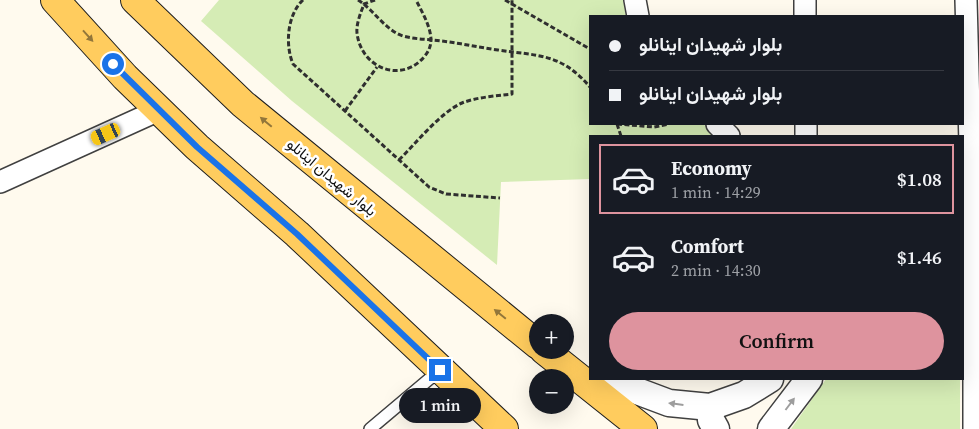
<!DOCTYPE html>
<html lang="en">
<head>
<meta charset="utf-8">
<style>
  :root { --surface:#171b24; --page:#20242c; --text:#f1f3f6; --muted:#9ea1a6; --line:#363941; --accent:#de939e }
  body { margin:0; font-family:"Source Serif 4",Vazirmatn,serif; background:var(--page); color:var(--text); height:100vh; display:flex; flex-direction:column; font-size:19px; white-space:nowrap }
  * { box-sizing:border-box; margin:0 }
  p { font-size:16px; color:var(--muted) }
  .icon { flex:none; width:28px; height:28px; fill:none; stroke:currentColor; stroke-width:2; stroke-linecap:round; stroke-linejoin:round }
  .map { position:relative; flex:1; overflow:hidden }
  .details { position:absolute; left:589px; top:135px; width:375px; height:245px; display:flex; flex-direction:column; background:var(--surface); border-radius:0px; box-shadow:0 5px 20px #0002 }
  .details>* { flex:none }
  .guide { position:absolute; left:589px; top:15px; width:375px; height:110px; border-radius:0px; box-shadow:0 5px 20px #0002; display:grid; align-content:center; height:110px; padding:0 20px; background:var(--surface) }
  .fabs { position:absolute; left:529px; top:314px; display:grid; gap:10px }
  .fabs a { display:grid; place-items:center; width:45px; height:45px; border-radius:50%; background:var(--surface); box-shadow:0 5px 20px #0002; font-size:25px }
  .end { position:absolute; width:22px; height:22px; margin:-11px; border:6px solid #1a73e8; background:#fff; box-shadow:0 0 0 2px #fff }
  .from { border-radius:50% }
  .bubble { position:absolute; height:35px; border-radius:18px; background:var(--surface); box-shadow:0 5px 20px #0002; font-size:16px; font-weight:600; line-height:35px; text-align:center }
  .car { position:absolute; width:15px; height:30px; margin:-15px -8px; border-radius:6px; box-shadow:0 0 4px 1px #0007; background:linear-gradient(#f5c518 24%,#345 0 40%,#f5c518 0 76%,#345 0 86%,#f5c518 0) }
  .guide b { display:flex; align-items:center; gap:18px; height:48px; font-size:19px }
  .guide b+b { border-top:1px solid var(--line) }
  .guide i { width:12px; height:12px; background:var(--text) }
  ul { padding:9px 0 0; list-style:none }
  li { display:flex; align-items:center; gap:15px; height:70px; margin:0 10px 8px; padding:0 10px; border:2px solid transparent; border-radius:0px }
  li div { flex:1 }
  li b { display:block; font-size:19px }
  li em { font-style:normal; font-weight:600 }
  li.current { border-color:var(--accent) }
  li>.icon { width:45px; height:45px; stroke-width:1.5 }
  .primary-button { display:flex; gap:10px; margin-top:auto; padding:10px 20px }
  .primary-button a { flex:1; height:58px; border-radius:30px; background:var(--accent); color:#111; font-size:20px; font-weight:600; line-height:58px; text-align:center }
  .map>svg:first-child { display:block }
  .green { fill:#d5ecb5 }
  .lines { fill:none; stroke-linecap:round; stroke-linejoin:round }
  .service-casing { stroke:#404040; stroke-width:14 }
  .minor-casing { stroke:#404040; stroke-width:24 }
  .tertiary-casing { stroke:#404040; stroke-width:29 }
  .primary-casing { stroke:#1e1e1e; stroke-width:30 }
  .path { stroke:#2f2f2f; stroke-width:3; stroke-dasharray:5 2.5; stroke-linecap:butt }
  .service { stroke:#fff; stroke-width:11 }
  .minor { stroke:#fff; stroke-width:21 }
  .tertiary { stroke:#fff; stroke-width:26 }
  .primary { stroke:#ffcc5e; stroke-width:28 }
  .oneway { fill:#92763a }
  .oneway2 { fill:#9e9e9e }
  .route { stroke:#1a73e8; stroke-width:6 }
  .labels { text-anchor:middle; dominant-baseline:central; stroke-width:5; stroke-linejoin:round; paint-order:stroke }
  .street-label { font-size:15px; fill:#0d0d0d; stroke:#fff }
</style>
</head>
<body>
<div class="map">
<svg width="979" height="429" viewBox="0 0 979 429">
  <rect width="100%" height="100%" fill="#fffaee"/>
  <g class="green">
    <polygon points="219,0 623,0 626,16 590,16 590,124 703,124 718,136 590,136 590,179 501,182 497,265 292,101 201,21"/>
    <polygon points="826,379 960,379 960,429 791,429"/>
  </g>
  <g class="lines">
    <defs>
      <polyline id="service" points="370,429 440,370"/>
      <g id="minor">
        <polyline points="635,0 638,16"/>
        <polyline points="805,0 805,16"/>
        <polyline points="966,0 973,253"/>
        <polyline points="717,124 729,136"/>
        <polyline points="806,124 806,136"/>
        <polyline points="0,182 159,110"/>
        <polyline points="974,429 974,277"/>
      </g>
      <g id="tertiary">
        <polyline points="962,253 979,253"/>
        <polyline points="962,278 979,277"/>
        <polyline points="605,379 669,403 710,407 744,395 770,379"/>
        <polyline points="710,407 711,420 716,429"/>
        <polyline points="771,429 809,379"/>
      </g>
      <g id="primary">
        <polyline points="55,0 125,77 197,147 297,234 504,429"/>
        <polyline points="135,0 243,104 538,345"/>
        <polyline points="544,350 643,429"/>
      </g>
    </defs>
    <use href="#service" class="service-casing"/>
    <use href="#minor" class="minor-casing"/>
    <use href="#tertiary" class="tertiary-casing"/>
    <use href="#primary" class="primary-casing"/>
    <g class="path">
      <path d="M303,0C287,15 285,45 293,64L429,187L446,194L500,198"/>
      <path d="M358,0C374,10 385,30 403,36C414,39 423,39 433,40C455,42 476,47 498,50C538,56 561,53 590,87"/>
      <path d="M375,0L364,4C361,12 356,24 357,33C361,68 401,84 424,57C429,51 431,46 431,39C430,25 422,12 416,0"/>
      <polyline points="505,0 590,49"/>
      <polyline points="345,111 377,67"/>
      <polyline points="617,124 654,127 669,124"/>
      <polyline points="617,124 621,136"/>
      <path d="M399,160C416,143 441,112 462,103C477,97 496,96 512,94V0"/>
    </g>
    <use href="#service" class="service"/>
    <use href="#minor" class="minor"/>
    <use href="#tertiary" class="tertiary"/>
    <use href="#primary" class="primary"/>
  </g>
  <defs><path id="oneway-solid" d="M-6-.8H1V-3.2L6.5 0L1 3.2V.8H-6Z" transform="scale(1.25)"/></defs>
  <g class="oneway">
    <use href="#oneway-solid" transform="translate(88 36) rotate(48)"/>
    <use href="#oneway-solid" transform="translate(266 122) rotate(-140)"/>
    <use href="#oneway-solid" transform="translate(500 314) rotate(-141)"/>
  </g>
  <g class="oneway2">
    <use href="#oneway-solid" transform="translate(676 404) rotate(-173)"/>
    <use href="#oneway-solid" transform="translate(790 404) rotate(-53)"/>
  </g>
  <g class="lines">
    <polyline class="route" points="113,64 197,147 297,234 440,370"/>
  </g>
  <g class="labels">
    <g class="street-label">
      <text transform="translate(332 177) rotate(40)">بلوار شهیدان اینانلو</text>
    </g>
  </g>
</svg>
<div class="fabs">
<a>+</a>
<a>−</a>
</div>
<i class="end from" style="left:113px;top:64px"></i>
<i class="end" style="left:440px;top:370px"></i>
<div class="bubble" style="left:399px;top:388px;width:82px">1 min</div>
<i class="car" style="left:106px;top:134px;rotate:246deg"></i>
<div class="guide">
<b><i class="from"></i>بلوار شهیدان اینانلو</b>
<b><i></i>بلوار شهیدان اینانلو</b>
</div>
<section class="details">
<ul>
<li class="current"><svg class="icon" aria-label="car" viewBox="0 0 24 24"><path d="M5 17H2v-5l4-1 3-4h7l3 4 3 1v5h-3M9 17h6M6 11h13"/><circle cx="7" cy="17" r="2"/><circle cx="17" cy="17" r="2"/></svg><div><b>Economy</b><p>1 min · 14:29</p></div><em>$1.08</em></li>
<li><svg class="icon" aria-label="car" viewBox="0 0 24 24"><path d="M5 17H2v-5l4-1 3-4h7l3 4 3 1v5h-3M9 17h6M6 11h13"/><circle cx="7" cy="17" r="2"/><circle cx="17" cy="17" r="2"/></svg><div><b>Comfort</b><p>2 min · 14:30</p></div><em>$1.46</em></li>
</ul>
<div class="primary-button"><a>Confirm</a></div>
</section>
</div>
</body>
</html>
